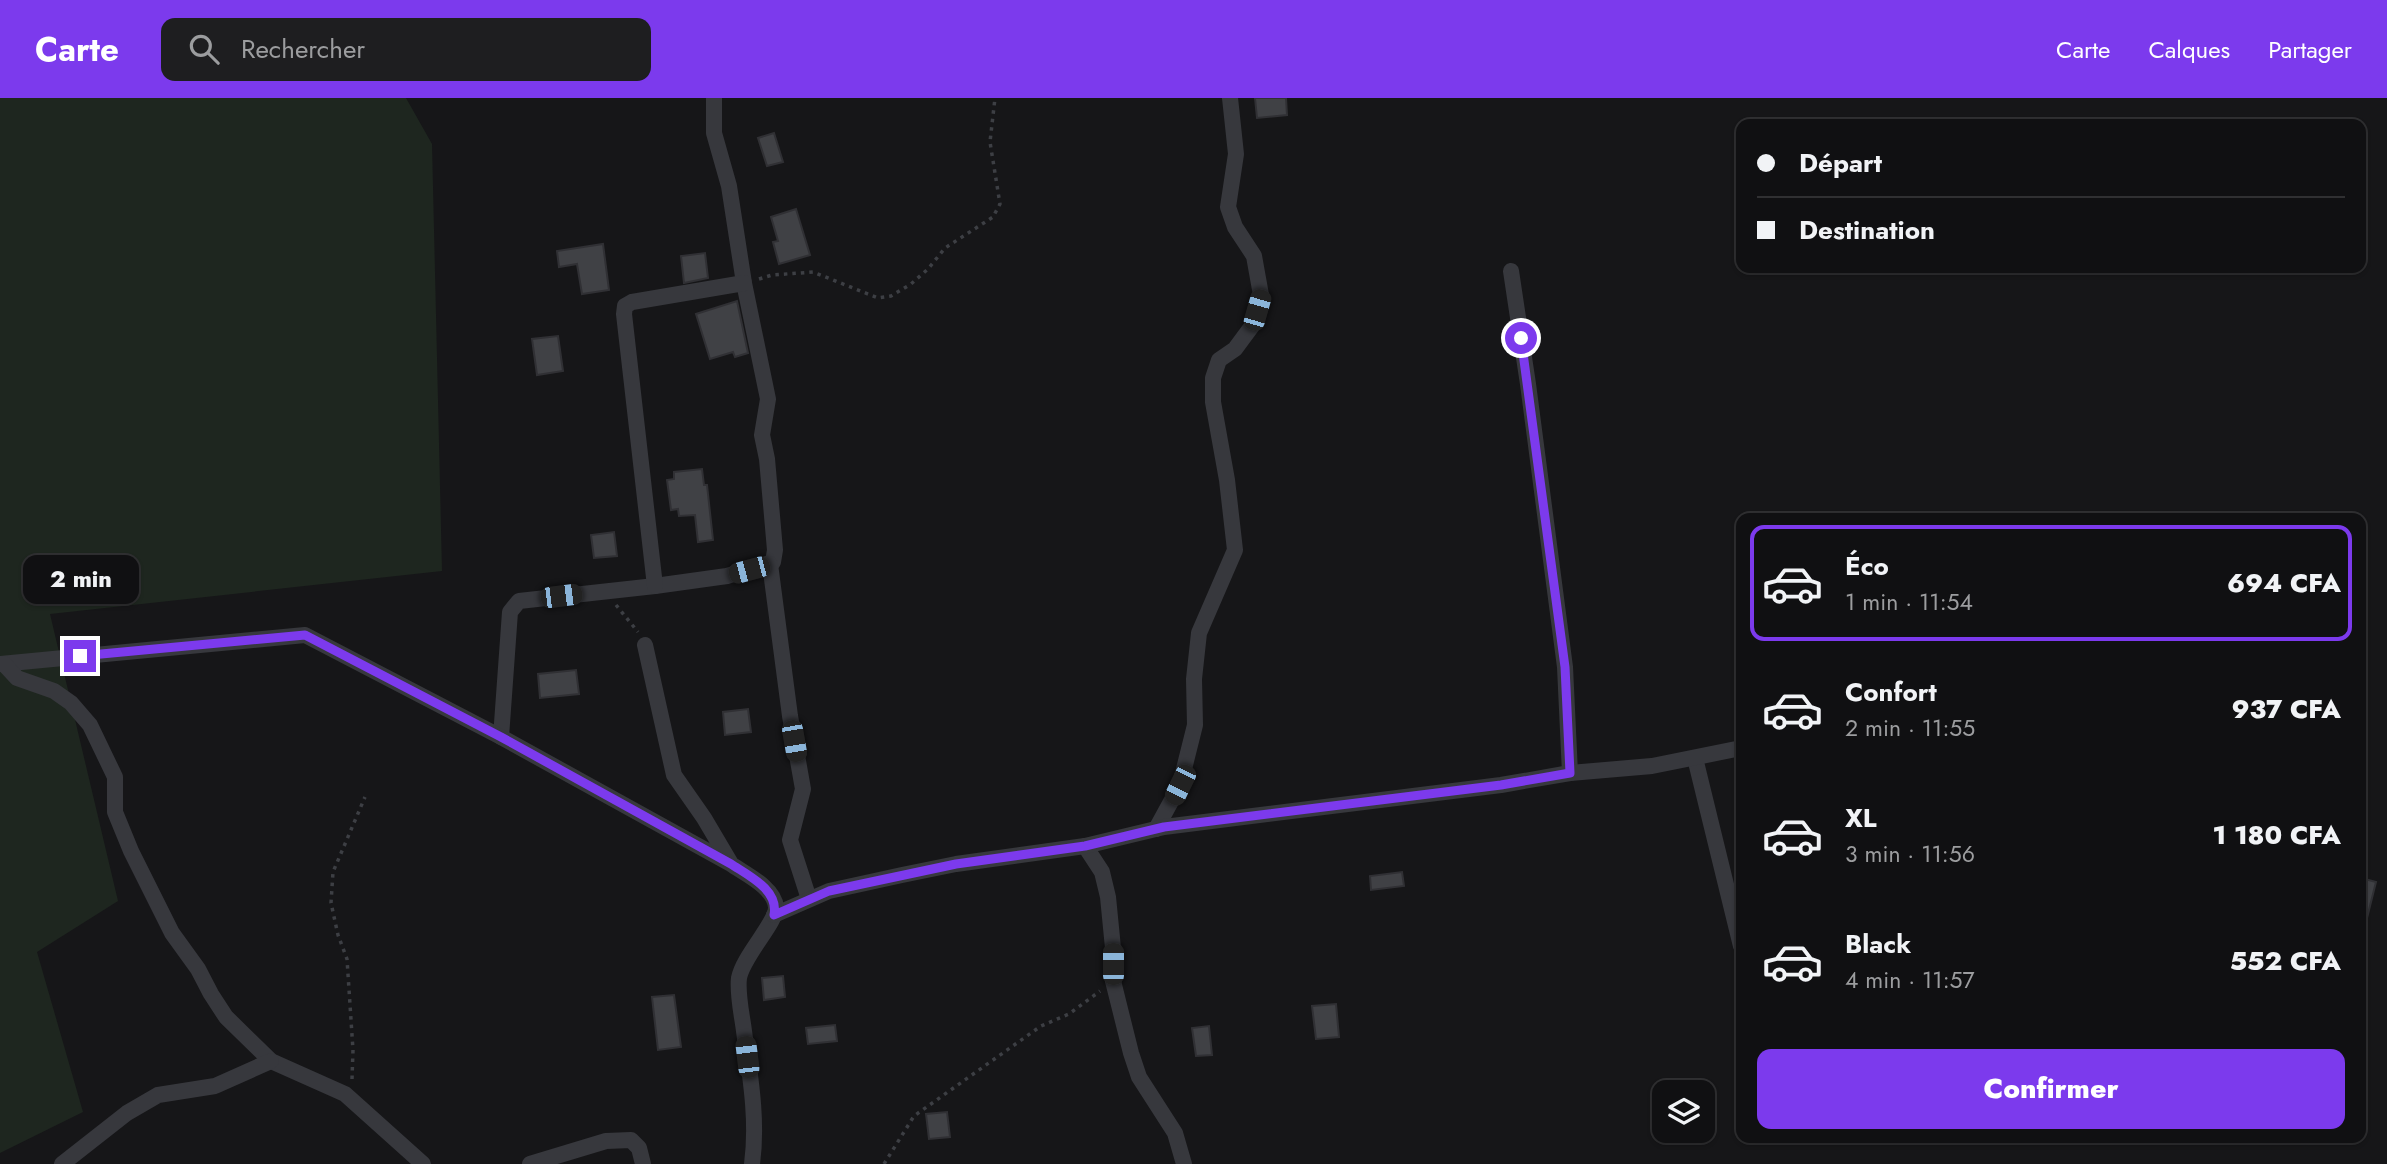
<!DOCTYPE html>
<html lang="fr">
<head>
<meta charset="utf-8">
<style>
  :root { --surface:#101012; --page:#1e1e20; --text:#f1f3f6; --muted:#9c9d9f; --line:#303032; --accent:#7c3aed }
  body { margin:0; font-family:Jost,sans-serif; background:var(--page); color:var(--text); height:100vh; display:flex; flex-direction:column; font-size:26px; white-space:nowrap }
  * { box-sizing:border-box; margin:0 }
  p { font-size:23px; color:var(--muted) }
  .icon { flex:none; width:38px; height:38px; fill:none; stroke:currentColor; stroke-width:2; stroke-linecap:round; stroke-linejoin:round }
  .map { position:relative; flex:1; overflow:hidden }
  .panel { position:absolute; left:1736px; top:415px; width:630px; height:630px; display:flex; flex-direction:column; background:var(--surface); border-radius:14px; box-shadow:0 2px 5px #0004,0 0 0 2px var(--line) }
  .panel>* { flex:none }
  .guide { position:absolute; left:1736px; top:21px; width:630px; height:154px; border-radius:14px; box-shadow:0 2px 5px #0004,0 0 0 2px var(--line); display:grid; align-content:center; height:154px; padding:0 21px; background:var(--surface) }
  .buttons { position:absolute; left:1652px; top:982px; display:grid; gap:14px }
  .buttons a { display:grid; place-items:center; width:63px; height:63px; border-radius:14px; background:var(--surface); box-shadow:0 2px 5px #0004,0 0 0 2px var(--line); font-size:35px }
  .end { position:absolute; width:32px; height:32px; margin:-16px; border:9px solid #7c3aed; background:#fff; box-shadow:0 0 0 4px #fff }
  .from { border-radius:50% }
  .bubble { position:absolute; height:49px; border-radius:14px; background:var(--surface); box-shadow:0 2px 5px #0004,0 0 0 2px var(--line); font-size:23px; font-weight:800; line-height:49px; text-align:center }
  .car { position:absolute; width:21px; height:42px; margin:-21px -10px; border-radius:9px; box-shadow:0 0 5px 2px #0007; background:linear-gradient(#222 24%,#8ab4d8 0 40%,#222 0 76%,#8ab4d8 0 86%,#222 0) }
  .guide b { display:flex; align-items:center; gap:24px; height:66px; font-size:26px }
  .guide b+b { border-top:2px solid var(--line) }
  .guide i { width:18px; height:18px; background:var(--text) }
  ul { padding:12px 0 0; list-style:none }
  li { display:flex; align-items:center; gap:21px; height:116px; margin:0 14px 10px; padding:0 7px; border:4px solid transparent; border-radius:14px }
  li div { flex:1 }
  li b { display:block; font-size:26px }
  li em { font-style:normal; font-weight:800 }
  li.on { border-color:var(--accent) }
  li>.icon { width:63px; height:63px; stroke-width:1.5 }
  .button { display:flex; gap:14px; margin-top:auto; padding:14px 21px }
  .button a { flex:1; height:80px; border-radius:14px; background:var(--accent); color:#fff; font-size:28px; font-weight:800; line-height:80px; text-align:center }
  header { display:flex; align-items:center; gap:42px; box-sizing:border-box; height:98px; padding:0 35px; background:var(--accent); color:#fff }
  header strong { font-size:33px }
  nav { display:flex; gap:38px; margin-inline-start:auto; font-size:24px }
  .search { width:490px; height:63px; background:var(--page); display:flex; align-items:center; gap:18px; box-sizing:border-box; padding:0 24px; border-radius:14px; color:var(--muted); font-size:26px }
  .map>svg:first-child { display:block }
  .green { fill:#1e261f }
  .building { fill:#404145; stroke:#303034; stroke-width:2 }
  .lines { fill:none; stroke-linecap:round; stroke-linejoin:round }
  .path { stroke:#3d3f44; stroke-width:3.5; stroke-dasharray:3.5 5; stroke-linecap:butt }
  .street { stroke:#37383d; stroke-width:16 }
  .route { stroke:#7c3aed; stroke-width:9 }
</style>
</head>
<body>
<header>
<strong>Carte</strong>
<div class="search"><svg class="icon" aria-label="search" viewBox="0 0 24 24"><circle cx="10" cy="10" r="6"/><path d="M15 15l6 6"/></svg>Rechercher</div>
<nav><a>Carte</a><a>Calques</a><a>Partager</a></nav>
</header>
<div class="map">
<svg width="2387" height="1066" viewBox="0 0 2387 1066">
  <rect width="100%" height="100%" fill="#161618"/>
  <polygon class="green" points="0,0 406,0 432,46 442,473 50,516 118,803 37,854 83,1014 0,1055"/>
  <g class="building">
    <polygon points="1255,0 1286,0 1287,17 1257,20"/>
    <polygon points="774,35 783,64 767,68 758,40"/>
    <polygon points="796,111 810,157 779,166 773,144 778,143 771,119"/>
    <polygon points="603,146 609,192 582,196 577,166 559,169 557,153"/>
    <polygon points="705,155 708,180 684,185 681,158"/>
    <polygon points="737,203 748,255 735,259 733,254 710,261 696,216"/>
    <polygon points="558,238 563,273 537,277 532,241"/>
    <polygon points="702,371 704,387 707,387 713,442 698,444 695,417 679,418 678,411 671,412 667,382 674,381 674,374"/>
    <polygon points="614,434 617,458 594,460 591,437"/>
    <polygon points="576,572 579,596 540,600 538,576"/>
    <polygon points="748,611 751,634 725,637 723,614"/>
    <polygon points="1402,774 1404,788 1371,792 1370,778"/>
    <polygon points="2361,780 2376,784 2366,824 2361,823"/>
    <polygon points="783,878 785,899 764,902 762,880"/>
    <polygon points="674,897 681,949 658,952 652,899"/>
    <polygon points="1336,906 1339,939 1316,941 1312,908"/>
    <polygon points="835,927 837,943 808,946 806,930"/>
    <polygon points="1209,928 1212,957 1196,958 1192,930"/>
    <polygon points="947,1014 950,1039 929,1041 926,1016"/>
  </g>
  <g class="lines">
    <g class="path">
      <polyline points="759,181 772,177 813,174 878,200 891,198 911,186 928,171 945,150 993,119 1000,106 990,44 995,0"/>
      <polyline points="616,507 638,534"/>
      <polyline points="352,981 353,952 347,861 338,837 331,805 333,774 365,699"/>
      <polyline points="884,1066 914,1018 1041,928 1069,916 1100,893"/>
    </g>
    <g class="street">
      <path d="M714,0V35L729,88L744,185L768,301L762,337L767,361L775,452L773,464L727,478L655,488L519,503L510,514L501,639L731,766C745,776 774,789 776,809C777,824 743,858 739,880C737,896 742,917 744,933C750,977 758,1022 752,1066"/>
      <polyline points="1511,173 1528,286 1565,569 1570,675"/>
      <polyline points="770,466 790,618 803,691 790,742 809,801"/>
      <polyline points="655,488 624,216 625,208 632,204 744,185"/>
      <polyline points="645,547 674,677 704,720 730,764"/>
      <polyline points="0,566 305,537 501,639"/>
      <polyline points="4,566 17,580 54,593 71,605 90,627 115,679 115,714 131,753 172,835 198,871 211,896 226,919 271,963 345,996 423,1066"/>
      <polyline points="1695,660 1741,848"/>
      <polyline points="1156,731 1180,687 1195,627 1194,581 1199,535 1235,452 1227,382 1213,304 1213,280 1219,262 1235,251 1252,228 1261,197 1254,158 1235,129 1228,109 1236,56 1230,0"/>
      <polyline points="1085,748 1102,774 1108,799 1113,850 1113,883 1131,955 1139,979 1175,1035 1184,1066"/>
      <polyline points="774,817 829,793 902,777 956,766 1085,748 1164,729 1501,687 1570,675 1652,668 1741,650"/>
      <polyline points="62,1066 127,1015 158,997 215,988 271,963"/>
      <polyline points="530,1066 606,1043 631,1042 639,1050 643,1066"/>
    </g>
  </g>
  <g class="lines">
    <path class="route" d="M80,558L305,537L501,639L731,766C749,778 779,792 774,817L829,793L956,766L1085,748L1164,729L1501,687L1570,675L1565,569L1521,240"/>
  </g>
</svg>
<div class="buttons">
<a><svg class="icon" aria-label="layers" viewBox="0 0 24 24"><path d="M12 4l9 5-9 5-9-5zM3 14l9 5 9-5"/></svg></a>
</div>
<i class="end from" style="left:1521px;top:240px"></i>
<i class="end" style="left:80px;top:558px"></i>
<div class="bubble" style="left:23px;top:457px;width:116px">2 min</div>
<i class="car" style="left:1257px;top:212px;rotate:16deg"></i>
<i class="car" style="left:749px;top:472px;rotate:255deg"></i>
<i class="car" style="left:561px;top:498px;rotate:83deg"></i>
<i class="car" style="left:794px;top:643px;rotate:170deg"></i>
<i class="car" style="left:1180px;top:687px;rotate:206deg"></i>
<i class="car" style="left:1113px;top:866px;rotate:0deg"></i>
<i class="car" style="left:747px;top:959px;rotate:353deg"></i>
<div class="guide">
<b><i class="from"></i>Départ</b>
<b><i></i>Destination</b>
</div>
<section class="panel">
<ul>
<li class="on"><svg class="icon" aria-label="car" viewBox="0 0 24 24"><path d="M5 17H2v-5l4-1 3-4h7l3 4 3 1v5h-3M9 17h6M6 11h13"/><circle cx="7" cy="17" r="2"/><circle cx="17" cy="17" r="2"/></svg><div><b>Éco</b><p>1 min · 11:54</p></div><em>694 CFA</em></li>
<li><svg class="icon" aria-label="car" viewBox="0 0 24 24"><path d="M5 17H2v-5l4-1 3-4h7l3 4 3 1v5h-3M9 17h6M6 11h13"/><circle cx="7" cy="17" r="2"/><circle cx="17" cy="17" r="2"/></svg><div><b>Confort</b><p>2 min · 11:55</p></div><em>937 CFA</em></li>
<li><svg class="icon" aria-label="car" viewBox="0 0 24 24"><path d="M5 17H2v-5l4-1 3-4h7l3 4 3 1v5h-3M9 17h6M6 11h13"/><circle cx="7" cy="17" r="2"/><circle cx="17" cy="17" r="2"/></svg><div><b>XL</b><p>3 min · 11:56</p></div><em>1 180 CFA</em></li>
<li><svg class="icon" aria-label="car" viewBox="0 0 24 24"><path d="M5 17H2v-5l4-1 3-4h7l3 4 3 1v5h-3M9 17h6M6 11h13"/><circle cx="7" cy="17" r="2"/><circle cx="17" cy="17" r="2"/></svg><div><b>Black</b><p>4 min · 11:57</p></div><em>552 CFA</em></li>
</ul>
<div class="button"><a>Confirmer</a></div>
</section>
</div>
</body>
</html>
